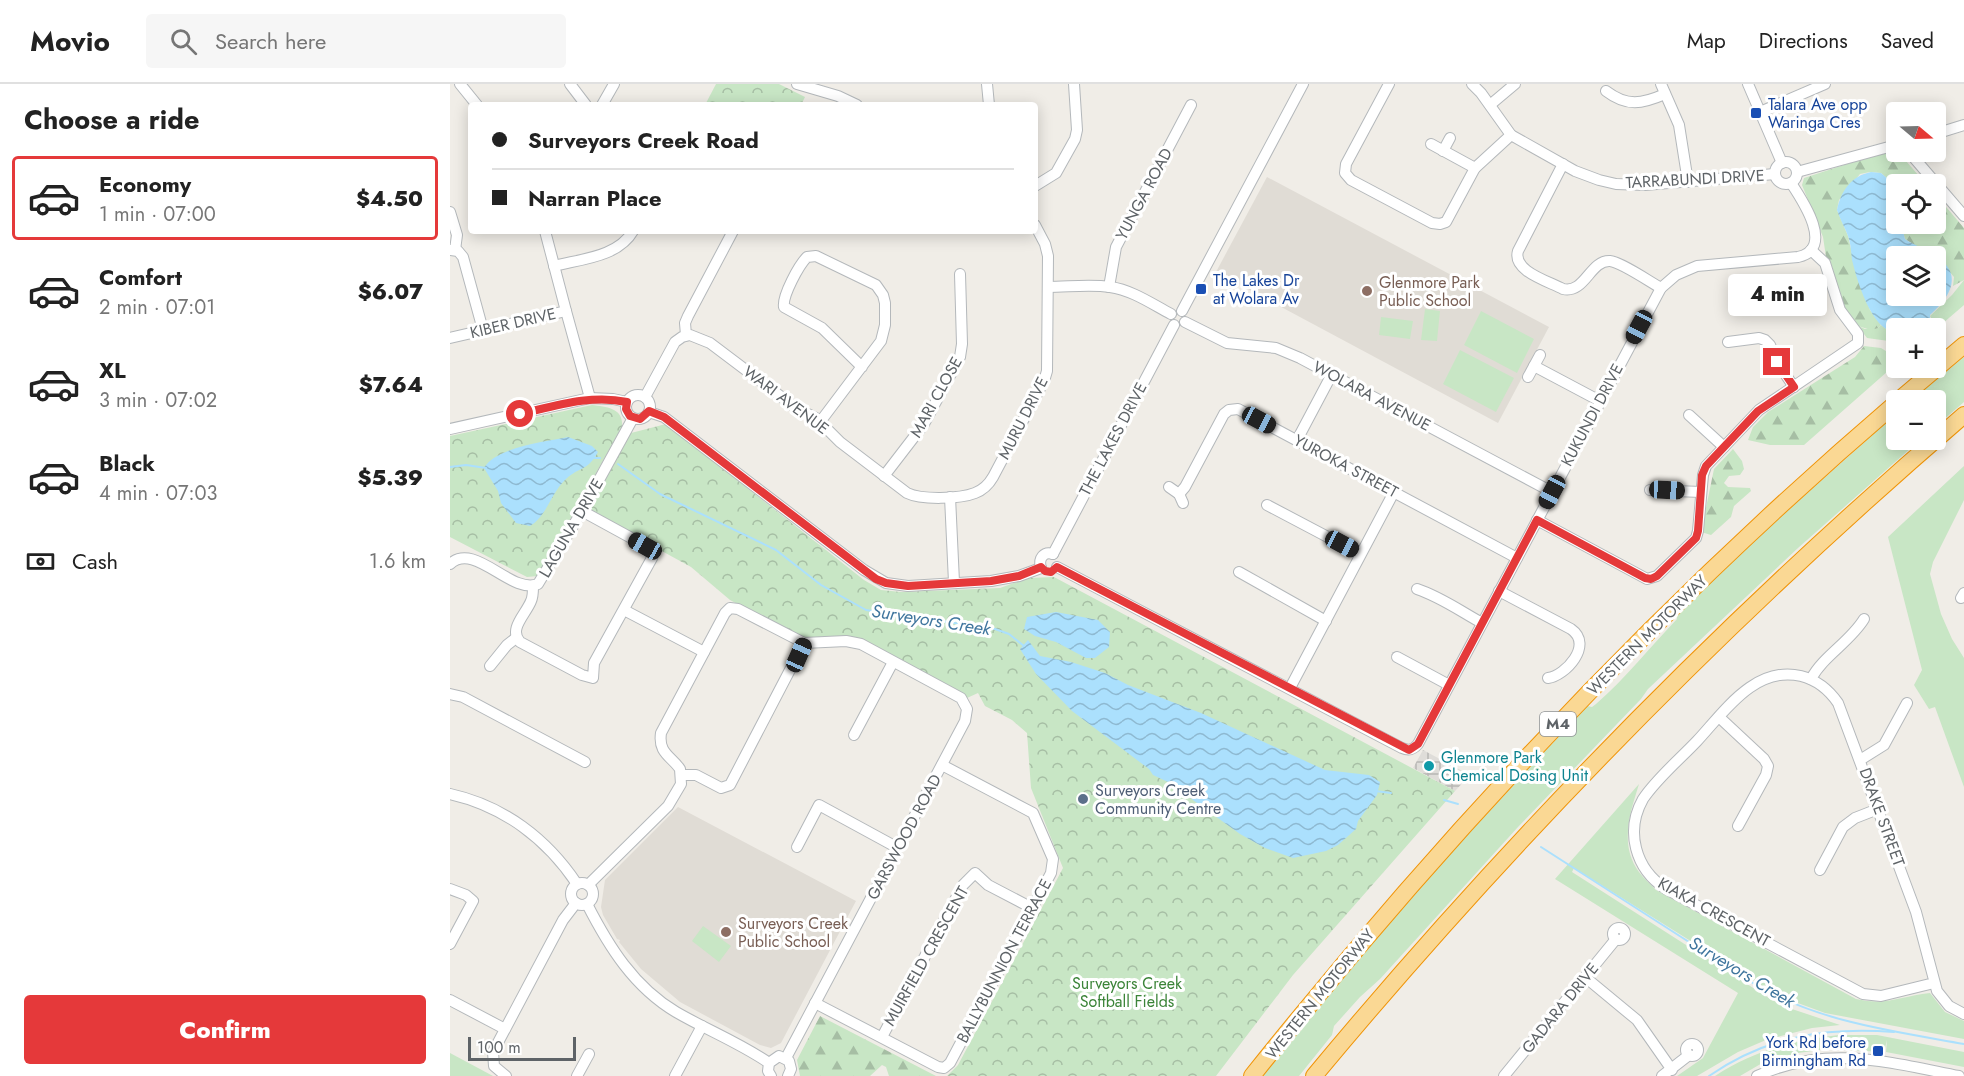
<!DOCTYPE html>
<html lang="en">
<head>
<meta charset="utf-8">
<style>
  :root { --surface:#fff; --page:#f6f6f6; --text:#222; --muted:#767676; --line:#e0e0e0; --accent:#e5393a }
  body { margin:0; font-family:Jost,sans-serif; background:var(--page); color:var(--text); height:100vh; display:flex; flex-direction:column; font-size:22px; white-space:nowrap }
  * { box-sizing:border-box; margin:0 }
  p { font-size:20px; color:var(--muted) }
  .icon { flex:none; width:33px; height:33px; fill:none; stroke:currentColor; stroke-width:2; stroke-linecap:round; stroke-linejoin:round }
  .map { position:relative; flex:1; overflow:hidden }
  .side { display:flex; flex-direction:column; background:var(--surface); width:450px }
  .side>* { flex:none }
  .guide { position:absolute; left:18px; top:18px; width:570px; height:132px; border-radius:6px; box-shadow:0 3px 15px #0003; display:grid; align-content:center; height:132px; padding:0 24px; background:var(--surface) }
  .needle { width:39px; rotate:109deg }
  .tools { position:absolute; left:1436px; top:18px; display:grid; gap:12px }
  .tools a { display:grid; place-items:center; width:60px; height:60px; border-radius:6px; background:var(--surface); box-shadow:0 3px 15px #0003; font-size:30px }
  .scale { position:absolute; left:18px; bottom:15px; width:108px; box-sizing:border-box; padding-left:6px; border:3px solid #5e6367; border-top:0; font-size:16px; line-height:21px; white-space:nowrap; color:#5e6367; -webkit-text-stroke:4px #fff; paint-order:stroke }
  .end { position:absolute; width:27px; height:27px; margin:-14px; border:8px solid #e5393a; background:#fff; box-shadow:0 0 0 3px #fff }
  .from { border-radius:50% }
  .bubble { position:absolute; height:42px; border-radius:6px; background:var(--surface); box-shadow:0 3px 15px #0003; font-size:20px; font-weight:800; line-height:42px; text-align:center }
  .car { position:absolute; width:18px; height:36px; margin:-18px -9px; border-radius:8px; box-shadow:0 0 4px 2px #0007; background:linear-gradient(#222 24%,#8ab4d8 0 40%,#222 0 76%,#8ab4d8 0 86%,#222 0) }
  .guide b { display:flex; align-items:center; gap:21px; height:57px; font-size:22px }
  .guide b+b { border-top:2px solid var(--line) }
  .guide i { width:15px; height:15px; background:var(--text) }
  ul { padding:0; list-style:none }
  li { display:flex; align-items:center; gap:18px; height:84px; margin:0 12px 9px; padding:0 12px; border:3px solid transparent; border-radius:6px }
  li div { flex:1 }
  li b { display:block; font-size:22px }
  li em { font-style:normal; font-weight:800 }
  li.active { border-color:var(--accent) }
  li>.icon { width:54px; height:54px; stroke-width:1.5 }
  h2 { padding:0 24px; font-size:27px; line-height:72px }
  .pay { display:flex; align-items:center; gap:15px; height:66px; padding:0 24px; font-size:22px }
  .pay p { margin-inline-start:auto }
  .cta { display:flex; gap:12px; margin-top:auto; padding:12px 24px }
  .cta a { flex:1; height:69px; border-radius:6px; background:var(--accent); color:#fff; font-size:24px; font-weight:800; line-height:69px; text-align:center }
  header { display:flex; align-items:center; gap:36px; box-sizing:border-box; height:84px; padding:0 30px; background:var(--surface); border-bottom:2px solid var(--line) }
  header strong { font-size:28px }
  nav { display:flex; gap:33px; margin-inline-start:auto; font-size:21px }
  .search { width:420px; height:54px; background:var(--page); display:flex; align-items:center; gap:15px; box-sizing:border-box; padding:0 21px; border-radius:6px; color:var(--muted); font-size:22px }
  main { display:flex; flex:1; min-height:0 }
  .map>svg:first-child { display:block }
  .industrial { fill:url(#industrial-grid) }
  .education { fill:#e0dcd5 }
  .grass { fill:#c8e6c5 }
  .forest { fill:url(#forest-firs) }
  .park { fill:url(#park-crowns) }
  .water { fill:url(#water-waves); fill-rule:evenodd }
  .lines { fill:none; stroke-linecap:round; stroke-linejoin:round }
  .stream { stroke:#abe0fd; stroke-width:2 }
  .minor-casing { stroke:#b4b8bb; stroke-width:12 }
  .highway-casing { stroke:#f09407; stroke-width:18 }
  .minor { stroke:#fff; stroke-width:10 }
  .highway { stroke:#fad894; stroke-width:16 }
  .route { stroke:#e5393a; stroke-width:8 }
  .transit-dot { fill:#1a4fb4; stroke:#fff; stroke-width:2 }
  .education-dot { fill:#8d6e63; stroke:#fff; stroke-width:2 }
  .culture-dot { fill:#0f9aa8; stroke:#fff; stroke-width:2 }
  .service-dot { fill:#5c6f8a; stroke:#fff; stroke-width:2 }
  .labels { text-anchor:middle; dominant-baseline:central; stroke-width:6; stroke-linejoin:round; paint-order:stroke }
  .shield { fill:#fff; stroke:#8e9295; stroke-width:1.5 }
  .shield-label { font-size:15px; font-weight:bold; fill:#5e6367 }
  .transit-label { font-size:16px; fill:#164399; stroke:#fff; text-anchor:start }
  .street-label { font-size:16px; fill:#5e6367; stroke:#fff }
  .education-label { font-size:16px; fill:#785e54; stroke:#fff; text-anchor:start }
  .culture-label { font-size:16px; fill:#0d838f; stroke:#fff; text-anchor:start }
  .service-label { font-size:16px; fill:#4e5e75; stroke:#fff; text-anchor:start }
  .park-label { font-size:16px; fill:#3b8438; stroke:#fff }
  .water-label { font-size:18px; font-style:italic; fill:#40769e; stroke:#fff }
</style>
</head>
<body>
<header>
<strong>Movio</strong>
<div class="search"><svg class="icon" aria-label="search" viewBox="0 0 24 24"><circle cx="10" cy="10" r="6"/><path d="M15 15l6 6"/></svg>Search here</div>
<nav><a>Map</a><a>Directions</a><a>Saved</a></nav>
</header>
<main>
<section class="side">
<h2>Choose a ride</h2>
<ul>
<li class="active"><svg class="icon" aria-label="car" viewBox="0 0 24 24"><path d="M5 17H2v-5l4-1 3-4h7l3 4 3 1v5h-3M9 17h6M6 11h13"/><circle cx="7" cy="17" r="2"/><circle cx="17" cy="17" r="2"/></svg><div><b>Economy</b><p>1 min · 07:00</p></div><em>$4.50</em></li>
<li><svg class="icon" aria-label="car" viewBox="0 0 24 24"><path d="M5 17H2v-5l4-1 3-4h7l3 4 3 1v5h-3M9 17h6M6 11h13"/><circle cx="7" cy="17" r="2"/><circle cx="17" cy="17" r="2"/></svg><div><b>Comfort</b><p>2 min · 07:01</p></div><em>$6.07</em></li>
<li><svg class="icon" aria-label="car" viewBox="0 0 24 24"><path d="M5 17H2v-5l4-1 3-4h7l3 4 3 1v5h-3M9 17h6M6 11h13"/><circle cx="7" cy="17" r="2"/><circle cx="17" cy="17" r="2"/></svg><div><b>XL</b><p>3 min · 07:02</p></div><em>$7.64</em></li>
<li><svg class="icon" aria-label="car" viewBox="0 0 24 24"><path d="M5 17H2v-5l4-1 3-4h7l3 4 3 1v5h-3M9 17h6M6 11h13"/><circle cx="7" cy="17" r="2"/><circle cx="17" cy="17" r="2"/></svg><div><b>Black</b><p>4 min · 07:03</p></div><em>$5.39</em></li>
</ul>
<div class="pay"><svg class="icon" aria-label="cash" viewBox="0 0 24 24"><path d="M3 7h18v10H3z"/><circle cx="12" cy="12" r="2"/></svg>Cash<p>1.6 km</p></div>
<div class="cta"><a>Confirm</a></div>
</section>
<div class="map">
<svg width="1514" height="992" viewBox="0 0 1514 992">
  <defs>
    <pattern id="industrial-grid" width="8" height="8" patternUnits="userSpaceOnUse" patternTransform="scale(1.5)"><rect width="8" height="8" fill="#dfddd9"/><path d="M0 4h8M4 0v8" fill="none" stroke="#b8b7b4"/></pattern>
    <pattern id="forest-firs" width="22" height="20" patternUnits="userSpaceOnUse" patternTransform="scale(1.5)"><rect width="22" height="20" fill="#c8e6c5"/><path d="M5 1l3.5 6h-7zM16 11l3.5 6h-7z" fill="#a6bea4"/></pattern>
    <pattern id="park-crowns" width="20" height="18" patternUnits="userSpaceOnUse" patternTransform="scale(1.5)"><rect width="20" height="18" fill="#c8e6c5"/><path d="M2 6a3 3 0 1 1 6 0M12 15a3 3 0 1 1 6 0" fill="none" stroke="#a6bea4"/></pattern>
    <pattern id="water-waves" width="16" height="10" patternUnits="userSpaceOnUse" patternTransform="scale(1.5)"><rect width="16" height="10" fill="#abe0fd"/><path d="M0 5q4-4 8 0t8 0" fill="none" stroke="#8eb9d1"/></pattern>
  </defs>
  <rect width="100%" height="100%" fill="#f0ede7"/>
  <polygon class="industrial" points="973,666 1020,691 1005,707 963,684"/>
  <g class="education">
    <polygon points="817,93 1099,243 1048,339 766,188"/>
    <polygon points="228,723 406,817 331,959 321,964 310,961 230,918 191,885 169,858 170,856 167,855 153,831 151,823 155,796"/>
  </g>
  <g class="grass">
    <polygon points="1514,196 1514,221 1485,246 1484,244 1490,239 1488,237 1484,239 1480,232 1502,211"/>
    <polygon points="975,225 990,227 987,257 971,256"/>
    <polygon points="1031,227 1084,255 1067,289 1014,261"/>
    <polygon points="931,233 963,237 960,255 929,251"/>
    <polygon points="1431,241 1442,249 1446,249 1446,258 1417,254 1408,242 1415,245 1428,244"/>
    <polygon points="1010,266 1064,294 1046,328 993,300"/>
    <polygon points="1514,273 1514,318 1485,343 1485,316 1462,316"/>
    <path d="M1446,330V356H1470L1348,464L1198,605L1191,615L1068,743L930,895L910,913L884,942L882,951L849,992H813L890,897L998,772L1137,622L1142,623L1146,620C1176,594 1200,563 1227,535L1226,532L1316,446Z"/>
    <polygon points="1514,382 1514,416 1483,478 1480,490 1491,530 1502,555 1514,574 1514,703 1485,623 1479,625 1464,601 1472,586 1438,453"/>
    <path d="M1189,700C1180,729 1169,761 1189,788C1194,795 1201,800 1206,806L1406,915C1437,922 1451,912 1480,909L1495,928L1514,937V955L1375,929L1345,918L1311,901L1124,784L1122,788L1322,916L1342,925L1390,941L1362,944L1316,956L1288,968L1247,992H1227L1253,974L1288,909L1105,795Z"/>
    <polygon points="253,842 281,862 269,878 242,857"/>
    <path d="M1389,951H1427L1514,968V983L1436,968L1437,956L1434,968L1378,965L1348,969L1314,978L1290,992H1265C1303,967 1344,956 1389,951Z"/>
    <polygon points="0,969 43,992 0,992"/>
  </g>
  <g class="forest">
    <polygon points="1440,66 1454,68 1456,77 1476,100 1446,102 1431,89 1420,88 1410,90 1389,116 1387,126 1398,152 1408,195 1420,226 1431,241 1428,244 1421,246 1408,242 1395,225 1382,184 1376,173 1373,153 1352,101 1354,94"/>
    <polygon points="1485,110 1514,144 1514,196 1503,202 1504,193 1485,171 1469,164 1455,155 1451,140 1485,140"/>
    <polygon points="1414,262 1431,264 1439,269 1446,267 1446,280 1354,361 1320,361 1298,356 1303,343 1318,328 1405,273"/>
    <polygon points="1283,365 1292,377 1294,385 1290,391 1279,392 1274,399 1278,403 1300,404 1301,407 1284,422 1281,433 1261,451 1251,448 1264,385"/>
    <polygon points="370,932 486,992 439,992 436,983 432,981 420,992 350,992 347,976"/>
  </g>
  <g class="park">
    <polygon points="266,0 329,0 355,13 351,21 255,21"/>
    <path d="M142,321C157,323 174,324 172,343L88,492L77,493L0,453V352Z"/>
    <polygon points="216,340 414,496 431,506 451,508 550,504 578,494 604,493 1005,707 843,891 766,992 497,992 508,981 613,784 581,704 577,649 562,636 535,622 528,609 517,614 411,557 355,557 280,516 241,483 137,426 181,349"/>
  </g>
  <g class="water">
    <path d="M1421,88L1431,89L1446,102V140H1451L1455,155C1465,162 1476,165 1485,171C1514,190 1501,212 1480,231V235L1484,239L1479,243L1473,238L1464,244H1446V249C1421,246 1407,196 1402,176C1401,168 1401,160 1398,152C1395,144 1390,135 1387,126C1391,107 1401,92 1421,88ZM1446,172H1485V212H1446Z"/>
    <path d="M118,353L142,362L148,368C137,388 130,382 116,395C100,410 97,432 80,442L66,439L51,419L48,407L34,384C46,363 95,358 118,353Z"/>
    <polygon points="606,528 648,536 660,548 659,563 645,574 636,574 606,558 585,552 574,545 577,533"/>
    <polygon points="578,556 590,572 621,578 655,589 678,601 751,629 875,686 919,691 930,698 927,711 908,737 906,745 888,761 876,767 843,774 815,764 790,750 718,698 703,691 699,685 622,627 586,590 570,565"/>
  </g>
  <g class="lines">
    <g class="stream">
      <polyline points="143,374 150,374"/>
      <polyline points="168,380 210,410 326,466 371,501 416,526 545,545 559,550 574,562"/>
      <polyline points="0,383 16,381 36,384"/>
      <polyline points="925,707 941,709"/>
      <polyline points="994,716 1008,720"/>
      <path d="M1091,763L1306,901C1370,938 1442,947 1514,960"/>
      <path d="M1259,992C1317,952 1375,943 1444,948"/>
    </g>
    <defs>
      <g id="minor">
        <polyline points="10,0 27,21"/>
        <polyline points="120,0 136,21"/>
        <polyline points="347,0 388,12 407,21"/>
        <polyline points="537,0 539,21"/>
        <polyline points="939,0 896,80 895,89 901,96 982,139 990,140 996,138 1025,84 1061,51"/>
        <polyline points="1022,0 1031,9 1061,51 1125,87 1149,96 1166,100 1195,101 1325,90"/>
        <polyline points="1211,0 1229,41 1238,98"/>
        <polyline points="1298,0 1332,79"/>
        <path d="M1156,7C1177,23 1192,20 1215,10"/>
        <polyline points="152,21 164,0"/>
        <polyline points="1040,21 1065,0"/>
        <polyline points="1310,28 1375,0"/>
        <polyline points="1485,50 1514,41"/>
        <polyline points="981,60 1025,84"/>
        <polyline points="993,67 1000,54"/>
        <polyline points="1462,68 1465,75 1514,132"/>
        <circle cx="1336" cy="89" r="11"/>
        <path d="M1113,80L1068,167C1062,187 1098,197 1113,205C1135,210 1140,176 1160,177C1171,178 1200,198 1211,204"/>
        <polyline points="1347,88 1446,61"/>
        <polyline points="585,102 606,89 625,55 627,46 624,0"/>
        <polyline points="0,128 7,151 5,166"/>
        <polyline points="0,166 8,167 13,173 33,246"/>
        <path d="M104,182C131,175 168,173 183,147"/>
        <path d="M598,203C618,203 640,200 660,203C682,206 702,220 721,230"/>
        <polyline points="659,203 666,163 741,21"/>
        <polyline points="116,227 140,314"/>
        <polyline points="732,227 853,0"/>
        <polyline points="735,238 777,259 826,264 850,274 1102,408"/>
        <polyline points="236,251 235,239 238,232 283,147"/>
        <polyline points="0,254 116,227 95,147"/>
        <polyline points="1278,258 1309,254 1315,256 1320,261 1327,278 1344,303"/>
        <polyline points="1084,282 1150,317"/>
        <polyline points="1078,293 1090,271"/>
        <circle cx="188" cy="323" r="12"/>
        <path d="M195,313L225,258L232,253L240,251L260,259L346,324L366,334L390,358L457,409C471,416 510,415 525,409C533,406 539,400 543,393L594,297L597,287L598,172L595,160L585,141"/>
        <polyline points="199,328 214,333 414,486 436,499 458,502 541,497 569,492 591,484"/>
        <polyline points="1239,331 1274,363"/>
        <path d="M370,338L431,257L435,241V219L433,211L426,201L366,172L357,173C349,181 332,212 334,223L372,244L412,283"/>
        <polyline points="0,345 140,314 163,315 177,318"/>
        <polyline points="847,356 882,290"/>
        <polyline points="434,392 474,340 510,273 512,260 510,190"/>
        <polyline points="719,403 729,410 733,419"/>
        <polyline points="1200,406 1251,408"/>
        <polyline points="729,410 735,403 774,330 779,326 788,325 1067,474"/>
        <polyline points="500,413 504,498"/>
        <polyline points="817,421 910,470"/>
        <polyline points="1087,436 1197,495 1207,492 1246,454 1248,447 1253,391 1256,382 1309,326 1408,259 1408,250 1390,226 1375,179 1361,166"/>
        <polyline points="603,470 724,241"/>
        <path d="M0,480C25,457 61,511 88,500L132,427L183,334"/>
        <path d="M607,483L952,664C959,667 963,666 968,660L1211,204L1226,191L1247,182L1348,173C1385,165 1353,117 1341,99"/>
        <path d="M591,484C588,474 594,467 603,470"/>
        <polyline points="789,488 876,537"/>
        <path d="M83,502C83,507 83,513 81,517C76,530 58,545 70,558L132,591L143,594L144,579L202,474L200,467L196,462L132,427"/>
        <path d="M967,505C991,513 1010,527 1032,539"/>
        <path d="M1049,507L1121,545C1144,561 1115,592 1098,594"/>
        <polyline points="1511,514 1514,509"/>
        <polyline points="174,526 254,568"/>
        <polyline points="947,573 999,601"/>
        <polyline points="40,582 57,561 66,554"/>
        <path d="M1361,595C1373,572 1400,558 1414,535"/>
        <polyline points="840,604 944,408"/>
        <polyline points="0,610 13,613 135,678"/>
        <polyline points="1269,633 1314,675 1318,682 1316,691 1288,742"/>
        <polyline points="404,651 443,578"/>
        <polyline points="1410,676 1434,661 1457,619"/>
        <polyline points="232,691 246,691 271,704 280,701 354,559"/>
        <path d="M0,710C54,722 97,755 127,800"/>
        <polyline points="347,763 369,721 448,764"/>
        <polyline points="1370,786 1393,743 1405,734 1428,725"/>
        <circle cx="132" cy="810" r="11"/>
        <path d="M138,801L218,722L231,700L230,685C221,672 208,669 211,649L275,529L280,524L288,525L354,559L396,557L411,560L511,614L517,625L515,637L336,974"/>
        <polyline points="0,805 16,811 23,817 0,860"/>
        <path d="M137,820C159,863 184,903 226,928C257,946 290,959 319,979"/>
        <circle cx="1169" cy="850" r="6"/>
        <polyline points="1135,893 1187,936 1222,986"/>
        <path d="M1484,899L1431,912L1413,910L1216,805C1185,785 1175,747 1193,715C1207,694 1229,676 1247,657C1274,628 1305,581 1351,592C1367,596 1379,606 1388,619L1466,828L1487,907L1499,922L1514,930"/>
        <polyline points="0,916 55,945"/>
        <polyline points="365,919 488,983 494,984 500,979 601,789 603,775 583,729 492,681"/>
        <polyline points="432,953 513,801 525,789 538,801 582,824"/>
        <circle cx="1242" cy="966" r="6"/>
        <polyline points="56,992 44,982 43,968 113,836 126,819"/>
        <polyline points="127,992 139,970"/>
        <polyline points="225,992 252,942"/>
        <polyline points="321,992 318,987 319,979 329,972 339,977 341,985 338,992"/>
        <polyline points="1054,992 1166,855"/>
        <polyline points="1212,992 1239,971"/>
        <path d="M1307,992C1377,960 1438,978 1509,992"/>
      </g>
      <g id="highway">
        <polyline points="1449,316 1514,261"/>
        <path d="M802,992C997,748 1209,522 1446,319"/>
        <path d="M864,992C1062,754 1279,533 1514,331"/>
      </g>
    </defs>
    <use href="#minor" class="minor-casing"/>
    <use href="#highway" class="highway-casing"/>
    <use href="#minor" class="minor"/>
    <use href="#highway" class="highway"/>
  </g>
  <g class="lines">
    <path class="route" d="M70,330C105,322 141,310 177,318L176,325L180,332L190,335L199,327L214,333L426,495L436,499L458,502L541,497L569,492L591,483L595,487L601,488L607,483L959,666L968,660L1087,436L1195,494L1201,495L1207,492L1246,454L1248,447L1252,391L1256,382L1308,327L1344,303L1327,278"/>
  </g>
  <g class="transit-dot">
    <rect x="1300" y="23" width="12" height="12" rx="3"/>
    <rect x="745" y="199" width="12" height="12" rx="3"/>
    <rect x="1422" y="961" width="12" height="12" rx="3"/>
  </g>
  <g class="education-dot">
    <circle cx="917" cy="207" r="6"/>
    <circle cx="276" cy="848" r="6"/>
  </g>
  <circle class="culture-dot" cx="979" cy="682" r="6"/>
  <circle class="service-dot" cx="633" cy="715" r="6"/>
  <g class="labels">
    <rect class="shield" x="1090" y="628" width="36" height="24" rx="4.5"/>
    <g class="shield-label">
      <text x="1108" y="640">M4</text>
    </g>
    <g class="transit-label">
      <text x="1318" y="20">Talara Ave opp<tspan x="1318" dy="18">Waringa Cres</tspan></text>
      <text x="763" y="196">The Lakes Dr<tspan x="763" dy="18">at Wolara Av</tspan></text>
      <text x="1416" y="958" text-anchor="end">York Rd before<tspan x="1416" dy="18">Birmingham Rd</tspan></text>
    </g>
    <g class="street-label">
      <text transform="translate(1245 95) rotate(-3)">TARRABUNDI DRIVE</text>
      <text transform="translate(694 110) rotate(-62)">YUNGA ROAD</text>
      <text transform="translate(63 239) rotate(-13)">KIBER DRIVE</text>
      <text transform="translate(922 312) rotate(28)">WOLARA AVENUE</text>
      <text transform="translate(486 313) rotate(-61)">MARI CLOSE</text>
      <text transform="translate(336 316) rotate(37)">WARI AVENUE</text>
      <text transform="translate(1142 331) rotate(-62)">KUKUNDI DRIVE</text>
      <text transform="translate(573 334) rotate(-63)">MURU DRIVE</text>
      <text transform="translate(663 355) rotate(-62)">THE LAKES DRIVE</text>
      <text transform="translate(896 382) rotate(28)">YUROKA STREET</text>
      <text transform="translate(121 444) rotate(-60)">LAGUNA DRIVE</text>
      <text transform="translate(1197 551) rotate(-45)">WESTERN MOTORWAY</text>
      <text transform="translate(1432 733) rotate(70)">DRAKE STREET</text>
      <text transform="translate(454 753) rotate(-62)">GARSWOOD ROAD</text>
      <text transform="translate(1264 828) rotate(29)">KIAKA CRESCENT</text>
      <text transform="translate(476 872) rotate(-61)">MUIRFIELD CRESCENT</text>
      <text transform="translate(554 877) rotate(-62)">BALLYBUNNION TERRACE</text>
      <text transform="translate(870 910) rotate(-51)">WESTERN MOTORWAY</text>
      <text transform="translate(1110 924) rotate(-51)">GADARA DRIVE</text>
    </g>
    <g class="education-label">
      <text x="929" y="198">Glenmore Park<tspan x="929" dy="18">Public School</tspan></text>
      <text x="288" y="839">Surveyors Creek<tspan x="288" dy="18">Public School</tspan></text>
    </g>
    <g class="culture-label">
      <text x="991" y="673">Glenmore Park<tspan x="991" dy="18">Chemical Dosing Unit</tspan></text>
    </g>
    <g class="service-label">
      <text x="645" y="706">Surveyors Creek<tspan x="645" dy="18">Community Centre</tspan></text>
    </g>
    <g class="park-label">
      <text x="677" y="899">Surveyors Creek<tspan x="677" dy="18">Softball Fields</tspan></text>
    </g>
    <g class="water-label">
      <text transform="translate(481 536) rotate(9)">Surveyors Creek</text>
      <text transform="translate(1292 888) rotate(31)">Surveyors Creek</text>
    </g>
  </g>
</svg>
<div class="tools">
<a><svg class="needle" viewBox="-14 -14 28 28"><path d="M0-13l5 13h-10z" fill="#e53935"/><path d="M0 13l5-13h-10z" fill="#767676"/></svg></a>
<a><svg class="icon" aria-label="locate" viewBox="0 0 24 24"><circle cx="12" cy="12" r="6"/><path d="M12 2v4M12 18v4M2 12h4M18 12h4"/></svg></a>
<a><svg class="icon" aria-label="layers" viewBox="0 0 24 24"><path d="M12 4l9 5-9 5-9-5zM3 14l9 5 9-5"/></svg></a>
<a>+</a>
<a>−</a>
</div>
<div class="scale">100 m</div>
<i class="end from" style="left:70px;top:330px"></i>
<i class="end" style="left:1327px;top:278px"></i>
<div class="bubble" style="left:1278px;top:190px;width:99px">4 min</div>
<i class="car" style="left:1189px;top:243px;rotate:208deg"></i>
<i class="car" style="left:809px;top:336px;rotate:118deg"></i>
<i class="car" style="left:1217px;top:406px;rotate:93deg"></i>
<i class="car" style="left:1102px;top:408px;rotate:208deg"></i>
<i class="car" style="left:892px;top:460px;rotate:118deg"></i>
<i class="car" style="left:195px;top:462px;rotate:299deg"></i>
<i class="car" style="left:349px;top:571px;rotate:24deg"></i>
<div class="guide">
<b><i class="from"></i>Surveyors Creek Road</b>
<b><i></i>Narran Place</b>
</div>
</div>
</main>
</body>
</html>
